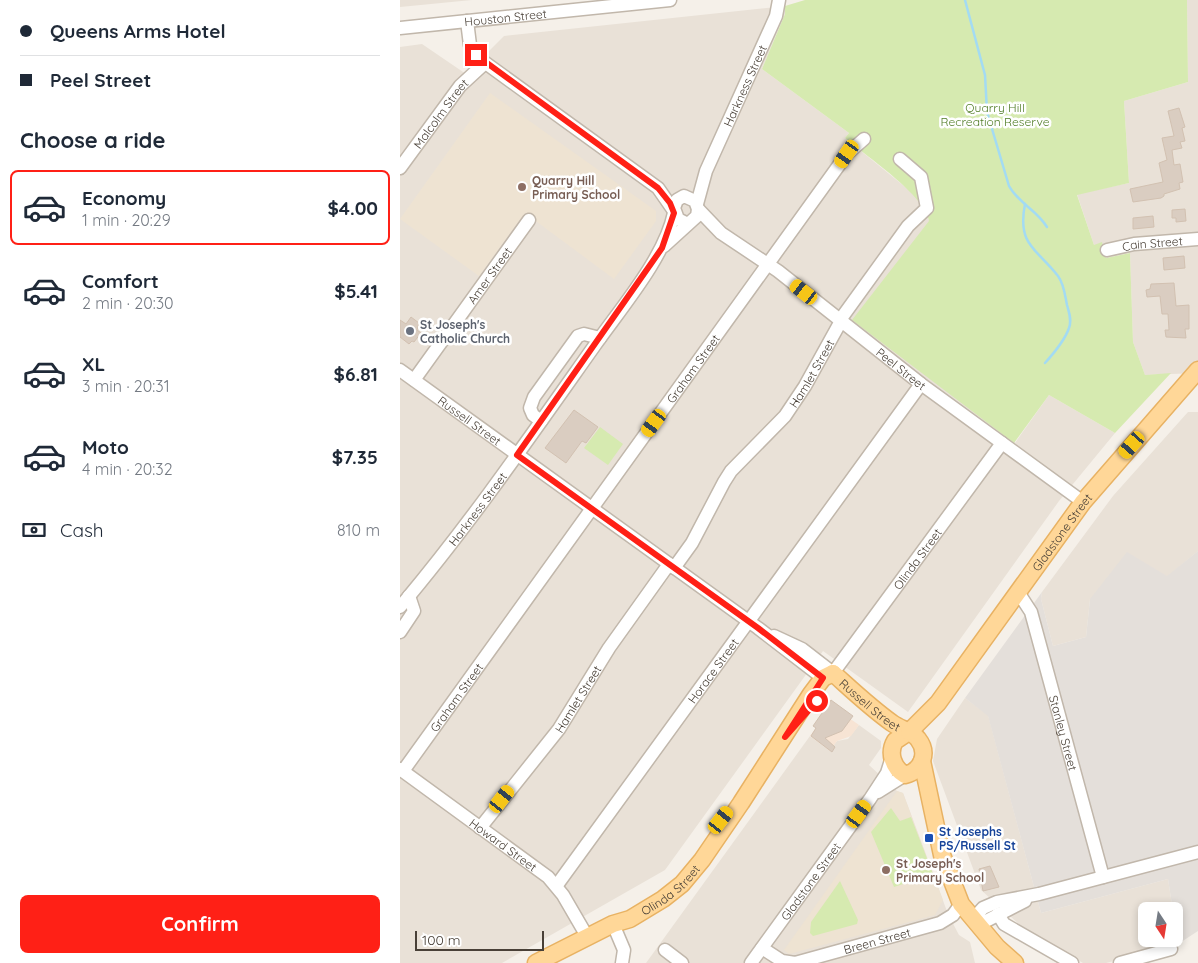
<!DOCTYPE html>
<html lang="en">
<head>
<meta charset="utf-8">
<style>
  :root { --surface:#fff; --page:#f2f2f3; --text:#1f2937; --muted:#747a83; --line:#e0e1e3; --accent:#ff2016 }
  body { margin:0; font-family:Quicksand,sans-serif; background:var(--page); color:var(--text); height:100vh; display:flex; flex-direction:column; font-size:19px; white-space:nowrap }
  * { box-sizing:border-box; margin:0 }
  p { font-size:16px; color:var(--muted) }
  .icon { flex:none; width:28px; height:28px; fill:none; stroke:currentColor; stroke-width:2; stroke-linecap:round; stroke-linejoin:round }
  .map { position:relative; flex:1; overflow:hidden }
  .side { display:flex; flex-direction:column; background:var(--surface); width:400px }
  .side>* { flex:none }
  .top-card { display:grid; align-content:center; height:110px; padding:0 20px; background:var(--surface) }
  .needle { width:32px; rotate:168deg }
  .tools { position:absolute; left:738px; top:902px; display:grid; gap:10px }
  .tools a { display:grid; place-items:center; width:45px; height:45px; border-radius:8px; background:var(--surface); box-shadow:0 2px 8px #0003; font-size:25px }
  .scale { position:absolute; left:15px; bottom:12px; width:129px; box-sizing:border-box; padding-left:5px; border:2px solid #494037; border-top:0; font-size:14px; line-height:18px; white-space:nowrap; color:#494037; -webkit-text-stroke:4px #fff; paint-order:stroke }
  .end { position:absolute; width:22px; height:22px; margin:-11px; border:6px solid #ff2016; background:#fff; box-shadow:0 0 0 2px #fff }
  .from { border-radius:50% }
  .car { position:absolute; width:15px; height:30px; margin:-15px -8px; border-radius:6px; box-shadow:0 0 4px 1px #0007; background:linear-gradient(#f5c518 24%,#345 0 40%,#f5c518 0 76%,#345 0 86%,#f5c518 0) }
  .top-card b { display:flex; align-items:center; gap:18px; height:48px; font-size:19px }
  .top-card b+b { border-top:1px solid var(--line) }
  .top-card i { width:12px; height:12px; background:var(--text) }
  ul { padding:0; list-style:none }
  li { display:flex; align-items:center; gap:15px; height:75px; margin:0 10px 8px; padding:0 10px; border:2px solid transparent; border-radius:8px }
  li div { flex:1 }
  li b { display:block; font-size:19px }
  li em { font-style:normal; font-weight:700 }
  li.current { border-color:var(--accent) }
  li>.icon { width:45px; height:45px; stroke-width:1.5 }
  h2 { padding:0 20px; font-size:22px; line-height:60px }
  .pay { display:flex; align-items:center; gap:12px; height:55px; padding:0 20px; font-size:19px }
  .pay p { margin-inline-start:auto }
  .primary-button { display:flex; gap:10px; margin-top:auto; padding:10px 20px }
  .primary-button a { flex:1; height:58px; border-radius:8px; background:var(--accent); color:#fff; font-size:20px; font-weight:700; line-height:58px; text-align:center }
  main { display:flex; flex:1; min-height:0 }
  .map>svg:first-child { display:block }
  .residential { fill:#e9e1d7 }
  .commercial { fill:#f7e4d4 }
  .industrial { fill:#e4dfda }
  .education { fill:#eee3d2 }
  .green { fill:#d6eab0 }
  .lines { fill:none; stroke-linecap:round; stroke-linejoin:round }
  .stream { stroke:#a3dbf3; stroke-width:2.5 }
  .building { fill:#dacdc1; stroke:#d2c1b1 }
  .minor-casing { stroke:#c1b7ab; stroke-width:15 }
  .major-casing { stroke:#e8b263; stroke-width:19 }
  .minor { stroke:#fff; stroke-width:12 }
  .major { stroke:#ffd798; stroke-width:16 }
  .route { stroke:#ff2016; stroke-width:6 }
  .education-dot { fill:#8d6e63; stroke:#fff; stroke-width:2 }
  .worship-dot { fill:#6b7280; stroke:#fff; stroke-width:2 }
  .transit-dot { fill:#1a4fb4; stroke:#fff; stroke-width:2 }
  .labels { text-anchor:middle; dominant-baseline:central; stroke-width:5; stroke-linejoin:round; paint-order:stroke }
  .street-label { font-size:12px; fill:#494037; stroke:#fff }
  .park-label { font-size:12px; fill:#517d27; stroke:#fff }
  .education-label { font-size:12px; font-weight:bold; fill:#785e54; stroke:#fff; text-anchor:start }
  .worship-label { font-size:12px; font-weight:bold; fill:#5b616d; stroke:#fff; text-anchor:start }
  .transit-label { font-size:12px; font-weight:bold; fill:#164399; stroke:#fff; text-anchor:start }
</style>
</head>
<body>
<main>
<section class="side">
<div class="top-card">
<b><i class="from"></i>Queens Arms Hotel</b>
<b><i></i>Peel Street</b>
</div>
<h2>Choose a ride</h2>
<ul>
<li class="current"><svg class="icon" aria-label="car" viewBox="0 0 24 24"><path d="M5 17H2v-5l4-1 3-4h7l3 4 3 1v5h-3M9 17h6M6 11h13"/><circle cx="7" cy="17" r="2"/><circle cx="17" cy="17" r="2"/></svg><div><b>Economy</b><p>1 min · 20:29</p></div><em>$4.00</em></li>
<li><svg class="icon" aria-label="car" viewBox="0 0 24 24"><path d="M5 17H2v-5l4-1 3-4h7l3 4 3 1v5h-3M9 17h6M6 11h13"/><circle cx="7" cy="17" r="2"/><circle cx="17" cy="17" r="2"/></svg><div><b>Comfort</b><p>2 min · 20:30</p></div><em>$5.41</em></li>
<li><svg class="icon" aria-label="car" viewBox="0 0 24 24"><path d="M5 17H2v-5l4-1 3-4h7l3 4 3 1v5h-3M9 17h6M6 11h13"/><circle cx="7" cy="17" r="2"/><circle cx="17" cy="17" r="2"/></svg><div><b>XL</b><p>3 min · 20:31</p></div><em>$6.81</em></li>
<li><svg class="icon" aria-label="car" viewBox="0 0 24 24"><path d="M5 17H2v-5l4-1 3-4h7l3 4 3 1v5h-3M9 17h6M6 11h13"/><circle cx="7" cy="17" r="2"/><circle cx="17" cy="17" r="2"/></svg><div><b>Moto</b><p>4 min · 20:32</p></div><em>$7.35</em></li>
</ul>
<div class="pay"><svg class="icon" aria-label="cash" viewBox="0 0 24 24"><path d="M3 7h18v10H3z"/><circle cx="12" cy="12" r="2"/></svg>Cash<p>810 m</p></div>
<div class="primary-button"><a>Confirm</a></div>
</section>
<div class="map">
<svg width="798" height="963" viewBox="0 0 798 963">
  <rect width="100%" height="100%" fill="#f5f0e9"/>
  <g class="residential">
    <polygon points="0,0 72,0 0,7"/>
    <polygon points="787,0 798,0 798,373 745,375 733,342 730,253 706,258 694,245 677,194 729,183 724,101 788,82"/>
    <polygon points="385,6 385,14 362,69 449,133 445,138 515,195 523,205 615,443 649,395 715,433 659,501 508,712 423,651 265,870 102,963 0,963 0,47 22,44 66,74 104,36"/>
    <polygon points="788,412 798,412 798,551 768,576 690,599 686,637 653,646 641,599 642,592 713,496"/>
    <polygon points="565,698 588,715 641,913 768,879 773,911 746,911 746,939 774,939 774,914 778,944 706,963 683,963 621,926 581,890 533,761 537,739"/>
    <polygon points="459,725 481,741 481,748 469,765 497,791 503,793 548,914 559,935 570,942 575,963 246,963 410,736 430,750 437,741 448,739"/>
  </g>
  <polygon class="commercial" points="432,706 459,725 451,736 437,741 430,751 410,736"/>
  <polygon class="industrial" points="798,551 798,931 778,944 768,879 641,913 588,716 565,698 642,592 641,599 653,646 686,637 690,599 727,552 767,576"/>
  <g class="education">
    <polygon points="90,93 256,211 256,221 214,279 125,213 79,276 0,219"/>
    <polygon points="497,791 503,793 543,900 535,915 389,954 384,950"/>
  </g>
  <g class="green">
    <path d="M405,0H787L788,82L724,101L729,183L677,195L694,245L702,242L706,258L730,253L733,342L745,375L771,373L715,433L649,395L614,443L452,320L529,221C526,196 465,155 445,138L449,133L362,69L385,14V6Z"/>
    <polygon points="200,427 223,444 208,465 184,448"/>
    <polygon points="491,808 500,821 511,817 533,874 494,887 471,832"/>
    <polygon points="440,881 458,920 457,924 413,936 410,933 411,922"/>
  </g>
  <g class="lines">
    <g class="stream">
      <path d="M565,0L585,75L587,112L609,186C618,203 637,210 647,227"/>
      <path d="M625,204C617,245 636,248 658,276C664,284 665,295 667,305C669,312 672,320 669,328C665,340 654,353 645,363"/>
    </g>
  </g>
  <g class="building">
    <polygon points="779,108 785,127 782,128 785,141 780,142 782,148 772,150 774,165 780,164 783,182 779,183 780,189 764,194 764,196 761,198 733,202 730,189 763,182 759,163 767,160 762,138 774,136 768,111"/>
    <polygon points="785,209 786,221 776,222 776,218 772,218 772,210"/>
    <polygon points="753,216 754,227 733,229 733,218"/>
    <polygon points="784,256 785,268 764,270 763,258"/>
    <polygon points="774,283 776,306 789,305 789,329 785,329 786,338 766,337 765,330 769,330 768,314 762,314 760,296 747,297 746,290 750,289 751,284"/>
    <polygon points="11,317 19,323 17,330 21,333 14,342 12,341 9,344 0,337 0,320 6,324"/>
    <polygon points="174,410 198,427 186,443 182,441 166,463 145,448"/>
    <polygon points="431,700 453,716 442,731 425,738 435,747 432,752 411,736 416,728 413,726"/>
    <polygon points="590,866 599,887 583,891 579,869"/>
  </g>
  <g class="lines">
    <defs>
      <g id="minor">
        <polyline points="67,21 70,45 80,59 258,188 274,211"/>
        <path id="s1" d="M0,28L270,0"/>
        <path id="s2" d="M0,168L60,86L85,63"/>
        <path id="s3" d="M297,204L306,171L376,16L379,0"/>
        <path id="s4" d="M298,209L321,233L378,271L521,384L683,502"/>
        <polyline points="264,246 297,216 298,209 295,201 284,196 277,200 274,208 278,219 288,224"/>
        <path id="s5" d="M707,250L734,244L798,239"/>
        <polyline points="440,320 508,226 527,208 521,177 500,159"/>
        <path id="s6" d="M0,370L358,628L423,678"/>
        <path id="s7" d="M14,380L129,220"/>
        <polyline points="141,421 133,415 130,408 134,397 178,336 184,334 200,338"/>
        <path id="s8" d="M274,568L292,543L324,482L331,471L385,416L405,386L441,321"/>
        <path id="s9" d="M618,592L631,612L703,877"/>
        <path id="s10" d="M0,607C70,524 132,434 195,345C221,308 265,257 274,213"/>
        <polyline points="0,632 14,611 9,596"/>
        <path id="s11" d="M374,636L402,649L433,673L602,443"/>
        <path id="s12" d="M0,769L148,877L163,895L188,938"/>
        <path id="s13" d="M3,771L447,154L464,139"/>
        <polyline points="478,792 505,775"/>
        <path id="s14" d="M80,828L159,729L209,648L269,564"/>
        <path id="s15" d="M157,885L521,384"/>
        <polyline points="598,914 604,924 672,963"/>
        <polyline points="574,918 583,908 597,902 639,894 798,852"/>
        <polyline points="577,923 588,920 625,901"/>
        <polyline points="213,924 224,950 222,963"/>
        <path id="s16" d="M362,948L382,961L395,963L540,923L553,915L561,904"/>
        <polyline points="265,950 282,963"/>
        <path id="s17" d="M351,963L470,799L487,773L492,757"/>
        <polyline points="720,963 771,949"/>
      </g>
      <g id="major">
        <path id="s18" d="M433,673C452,690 471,708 492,723C500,729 512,731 518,739C529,753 522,771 505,775C493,768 488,753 495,741L507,733"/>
        <path id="s19" d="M509,732L538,703L683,502L798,370"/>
        <polyline points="522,761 542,855 561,904 597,947 615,963"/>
        <path id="s20" d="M136,963L213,924L230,919L263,899L282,884L302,860L341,803L411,694L423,678L433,673"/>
      </g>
    </defs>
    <use href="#minor" class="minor-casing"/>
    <use href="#major" class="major-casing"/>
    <use href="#minor" class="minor"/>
    <use href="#major" class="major"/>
  </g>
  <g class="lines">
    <polyline class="route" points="76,55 258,188 270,203 274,213 262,248 117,455 358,628 423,678 385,737 417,701"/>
  </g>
  <g class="education-dot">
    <circle cx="122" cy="187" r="5"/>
    <circle cx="486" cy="870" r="5"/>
  </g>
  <circle class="worship-dot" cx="10" cy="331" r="5"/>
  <rect class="transit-dot" x="524" y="833" width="10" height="10" rx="2.5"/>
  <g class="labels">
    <g class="street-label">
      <text stroke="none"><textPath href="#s1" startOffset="106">Houston Street</textPath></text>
      <text stroke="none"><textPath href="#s3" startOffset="128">Harkness Street</textPath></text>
      <text stroke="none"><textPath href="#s2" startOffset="68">Malcolm Street</textPath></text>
      <text stroke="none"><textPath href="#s5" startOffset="46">Cain Street</textPath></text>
      <text stroke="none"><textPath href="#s7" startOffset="129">Amer Street</textPath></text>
      <text stroke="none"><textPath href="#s13" startOffset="496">Graham Street</textPath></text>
      <text stroke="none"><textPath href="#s4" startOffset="259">Peel Street</textPath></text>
      <text stroke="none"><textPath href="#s8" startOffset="240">Hamlet Street</textPath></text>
      <text stroke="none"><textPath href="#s6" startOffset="86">Russell Street</textPath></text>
      <text stroke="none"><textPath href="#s10" startOffset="125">Harkness Street</textPath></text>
      <text stroke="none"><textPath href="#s19" startOffset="252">Gladstone Street</textPath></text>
      <text stroke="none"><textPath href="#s11" startOffset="212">Olinda Street</textPath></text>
      <text stroke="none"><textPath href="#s15" startOffset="265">Horace Street</textPath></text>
      <text stroke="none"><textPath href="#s13" startOffset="91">Graham Street</textPath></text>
      <text stroke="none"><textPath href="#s14" startOffset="162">Hamlet Street</textPath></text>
      <text stroke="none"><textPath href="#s18" startOffset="49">Russell Street</textPath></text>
      <text stroke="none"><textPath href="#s9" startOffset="149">Stanley Street</textPath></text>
      <text stroke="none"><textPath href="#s12" startOffset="128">Howard Street</textPath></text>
      <text stroke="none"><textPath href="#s17" startOffset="101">Gladstone Street</textPath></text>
      <text stroke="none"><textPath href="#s20" startOffset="154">Olinda Street</textPath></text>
      <text stroke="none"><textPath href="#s16" startOffset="122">Breen Street</textPath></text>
    </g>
    <g class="park-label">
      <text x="595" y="107">Quarry Hill<tspan x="595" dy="14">Recreation Reserve</tspan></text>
    </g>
    <g class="education-label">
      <text x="132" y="180">Quarry Hill<tspan x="132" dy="14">Primary School</tspan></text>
      <text x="496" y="863">St Joseph's<tspan x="496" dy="14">Primary School</tspan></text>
    </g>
    <g class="worship-label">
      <text x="20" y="324">St Joseph's<tspan x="20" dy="14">Catholic Church</tspan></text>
    </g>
    <g class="transit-label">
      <text x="539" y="831">St Josephs<tspan x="539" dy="14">PS/Russell St</tspan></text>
    </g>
  </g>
</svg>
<div class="tools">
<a><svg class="needle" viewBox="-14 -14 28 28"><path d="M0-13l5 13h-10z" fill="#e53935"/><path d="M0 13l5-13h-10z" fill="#747a83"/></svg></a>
</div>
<div class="scale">100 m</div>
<i class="end from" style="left:417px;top:701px"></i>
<i class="end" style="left:76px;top:55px"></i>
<i class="car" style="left:447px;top:154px;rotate:215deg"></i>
<i class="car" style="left:404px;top:292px;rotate:308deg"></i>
<i class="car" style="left:254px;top:423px;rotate:216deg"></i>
<i class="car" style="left:732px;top:445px;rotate:221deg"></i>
<i class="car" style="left:102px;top:799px;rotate:38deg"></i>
<i class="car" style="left:459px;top:814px;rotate:36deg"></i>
<i class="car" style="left:321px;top:820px;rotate:38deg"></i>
</div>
</main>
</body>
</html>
